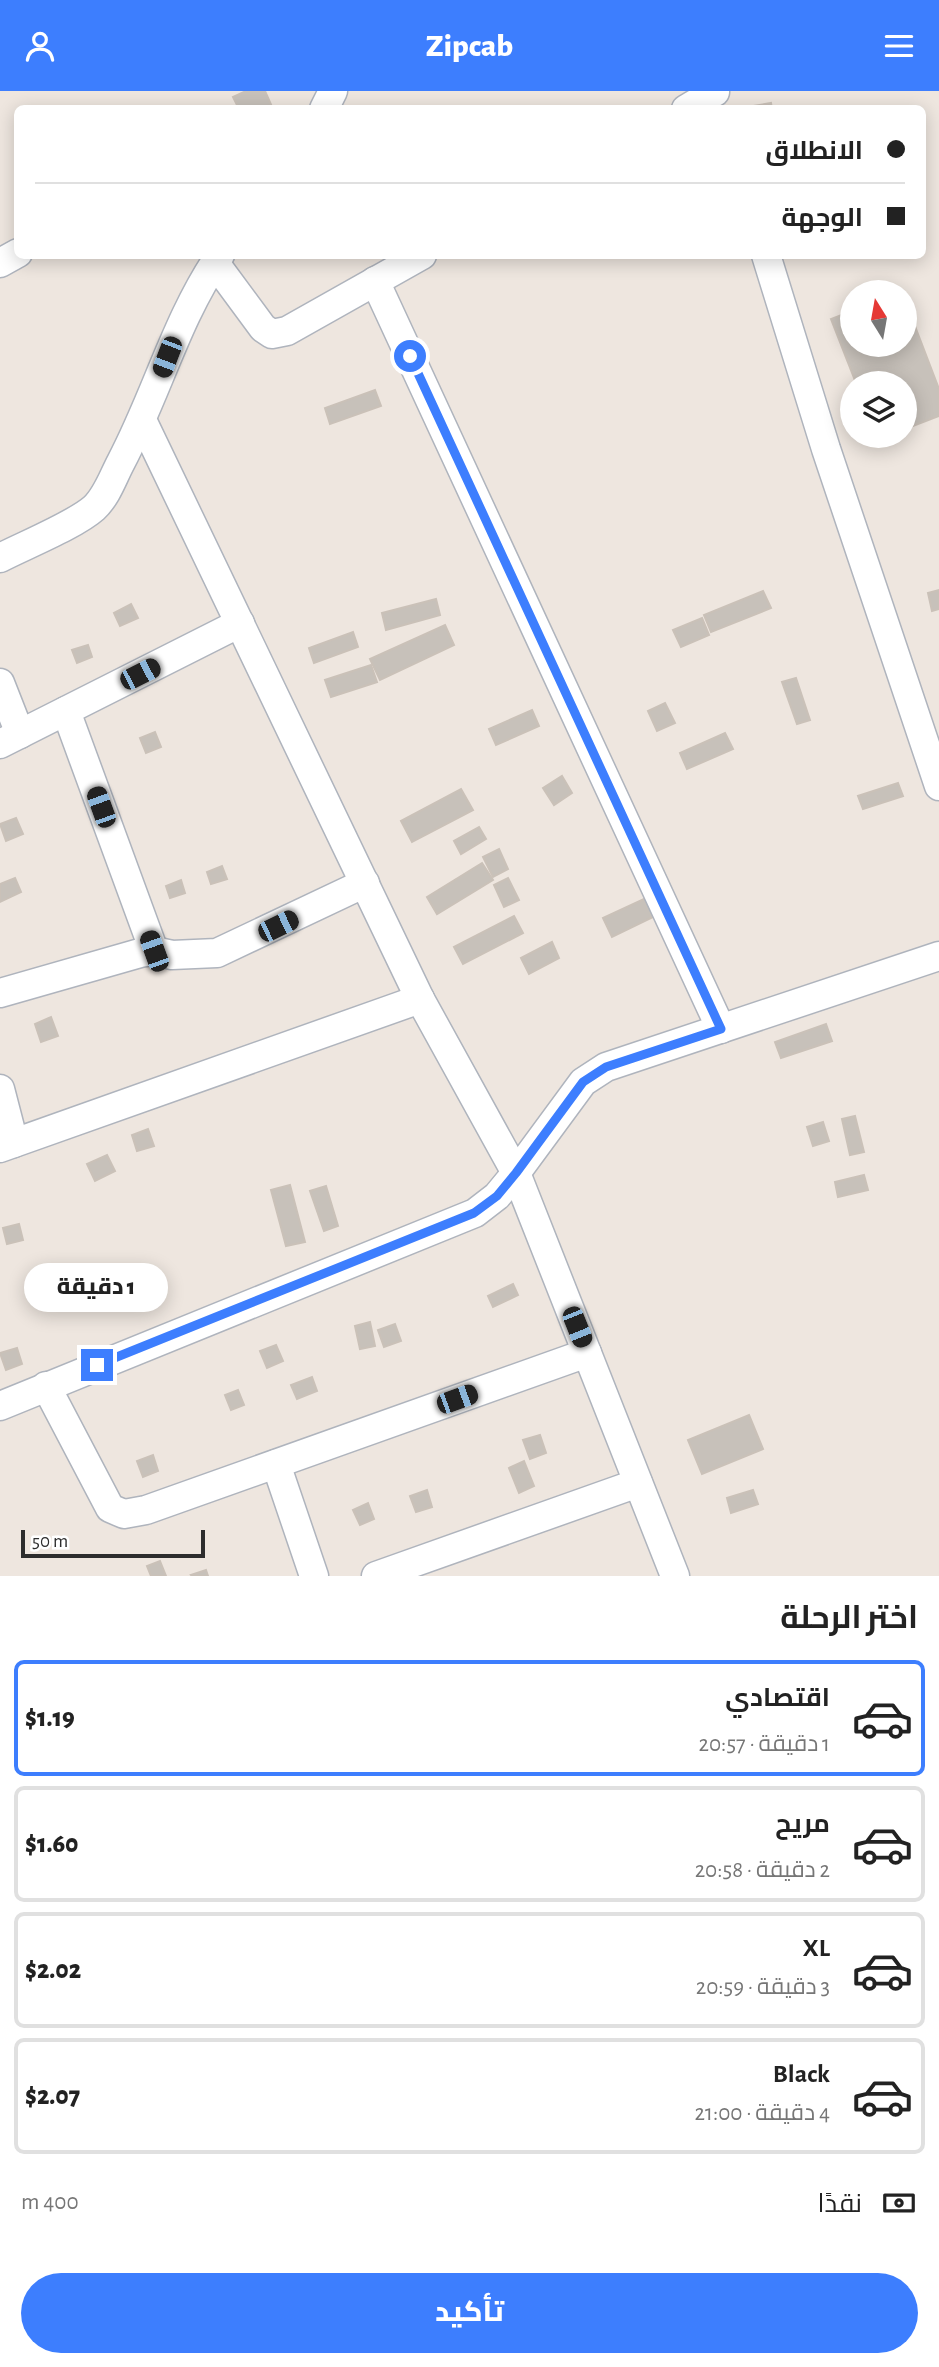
<!DOCTYPE html>
<html lang="ar">
<head>
<meta charset="utf-8">
<style>
  :root { --surface:#fff; --page:#f6f6f6; --text:#222; --muted:#767676; --line:#e0e0e0; --accent:#3d7efe }
  body { margin:0; font-family:"Alegreya Sans",Cairo,sans-serif; background:var(--page); color:var(--text); direction:rtl; height:100vh; display:flex; flex-direction:column; font-size:26px; white-space:nowrap }
  * { box-sizing:border-box; margin:0 }
  p { font-size:23px; color:var(--muted) }
  .icon { flex:none; width:38px; height:38px; fill:none; stroke:currentColor; stroke-width:2; stroke-linecap:round; stroke-linejoin:round }
  .map { position:relative; height:1485px; overflow:hidden; direction:ltr }
  .drawer { display:flex; flex-direction:column; background:var(--surface); flex:1 }
  .drawer>* { flex:none }
  .hud { position:absolute; left:14px; top:14px; width:912px; height:154px; border-radius:10px; box-shadow:0 4px 18px #0003; direction:rtl; display:grid; align-content:center; height:154px; padding:0 21px; background:var(--surface) }
  .needle { width:46px; rotate:349deg }
  .controls { position:absolute; left:840px; top:189px; display:grid; gap:14px }
  .controls a { display:grid; place-items:center; width:77px; height:77px; border-radius:50%; background:var(--surface); box-shadow:0 4px 18px #0003; font-size:35px }
  .scale { position:absolute; left:21px; bottom:18px; width:184px; box-sizing:border-box; padding-left:7px; border:4px solid #2d2d2d; border-top:0; font-size:19px; line-height:24px; white-space:nowrap; color:#2d2d2d; -webkit-text-stroke:5px #fff; paint-order:stroke }
  .end { position:absolute; width:32px; height:32px; margin:-16px; border:9px solid #3d7efe; background:#fff; box-shadow:0 0 0 4px #fff }
  .from { border-radius:50% }
  .bubble { position:absolute; height:49px; border-radius:24px; background:var(--surface); box-shadow:0 4px 18px #0003; font-size:23px; font-weight:800; line-height:49px; text-align:center; direction:rtl }
  .car { position:absolute; width:21px; height:42px; margin:-21px -10px; border-radius:9px; box-shadow:0 0 5px 2px #0007; background:linear-gradient(#222 24%,#8ab4d8 0 40%,#222 0 76%,#8ab4d8 0 86%,#222 0) }
  .hud b { display:flex; align-items:center; gap:24px; height:66px; font-size:26px }
  .hud b+b { border-top:2px solid var(--line) }
  .hud i { width:18px; height:18px; background:var(--text) }
  ul { padding:0; list-style:none }
  li { display:flex; align-items:center; gap:21px; height:116px; margin:0 14px 10px; padding:0 7px; border:4px solid var(--line); border-radius:10px }
  li div { flex:1 }
  li b { display:block; font-size:26px }
  li em { font-style:normal; font-weight:800 }
  li.active { border-color:var(--accent) }
  li>.icon { width:63px; height:63px; stroke-width:1.5 }
  h2 { padding:0 21px; font-size:32px; line-height:84px }
  .pay { display:flex; align-items:center; gap:18px; height:77px; padding:0 21px; font-size:26px }
  .pay p { margin-inline-start:auto }
  .button { display:flex; gap:14px; margin-top:auto; padding:14px 21px }
  .button a { flex:1; height:80px; border-radius:42px; background:var(--accent); color:#fff; font-size:28px; font-weight:800; line-height:80px; text-align:center }
  header { display:flex; justify-content:space-between; align-items:center; height:91px; padding:0 21px; background:var(--accent); color:#fff; font-size:32px; font-weight:800 }
  .map>svg:first-child { display:block }
  .building { fill:#c7c1ba; stroke:#cac1b8; stroke-width:2 }
  .lines { fill:none; stroke-linecap:round; stroke-linejoin:round }
  .minor-casing { stroke:#afb4bd; stroke-width:31 }
  .minor { stroke:#fff; stroke-width:28 }
  .route { stroke:#3d7efe; stroke-width:9 }
</style>
</head>
<body>
<header><svg class="icon" aria-label="menu" viewBox="0 0 24 24"><path d="M4 6h16M4 12h16M4 18h16"/></svg>Zipcab<svg class="icon" aria-label="person" viewBox="0 0 24 24"><circle cx="12" cy="8" r="4"/><path d="M4 21q1-7 8-7t8 7"/></svg></header>
<div class="map">
<svg width="939" height="1485" viewBox="0 0 939 1485">
  <rect width="100%" height="100%" fill="#eee6df"/>
  <g class="building">
    <polygon points="246,0 265,0 273,18 239,18 233,6"/>
    <polygon points="771,12 772,18 754,18 753,15"/>
    <polygon points="905,209 939,298 939,325 905,338 905,292 856,292 831,228 852,220 852,254 905,254"/>
    <polygon points="375,299 381,315 330,333 325,317"/>
    <polygon points="939,499 939,518 932,520 928,502"/>
    <polygon points="763,500 771,517 711,541 704,524"/>
    <polygon points="436,508 440,524 386,539 382,522"/>
    <polygon points="131,513 138,527 120,535 114,522"/>
    <polygon points="702,527 709,544 681,556 673,539"/>
    <polygon points="445,534 454,554 380,589 370,568"/>
    <polygon points="353,541 358,556 314,572 309,557"/>
    <polygon points="88,554 92,566 77,572 72,559"/>
    <polygon points="371,574 377,591 331,606 325,589"/>
    <polygon points="796,587 810,629 797,633 782,591"/>
    <polygon points="665,612 675,632 657,640 648,620"/>
    <polygon points="532,619 539,635 496,654 489,638"/>
    <polygon points="155,641 161,656 146,662 140,647"/>
    <polygon points="725,642 733,658 687,678 680,662"/>
    <polygon points="562,685 572,702 554,714 543,697"/>
    <polygon points="898,692 903,705 863,718 858,705"/>
    <polygon points="461,698 473,719 412,751 401,730"/>
    <polygon points="16,727 23,743 6,750 0,733"/>
    <polygon points="479,736 486,748 461,763 454,750"/>
    <polygon points="499,758 508,778 493,786 483,766"/>
    <polygon points="482,772 493,789 437,823 427,806"/>
    <polygon points="222,775 227,788 211,793 207,781"/>
    <polygon points="15,787 21,801 0,811 0,793"/>
    <polygon points="508,787 519,809 504,816 494,794"/>
    <polygon points="181,789 185,802 170,807 166,795"/>
    <polygon points="646,807 655,825 612,846 603,827"/>
    <polygon points="514,825 523,842 463,873 454,856"/>
    <polygon points="552,851 559,867 529,883 521,867"/>
    <polygon points="51,926 58,945 41,951 35,933"/>
    <polygon points="826,933 832,950 781,967 775,951"/>
    <polygon points="855,1025 864,1061 850,1064 842,1028"/>
    <polygon points="823,1031 829,1050 813,1055 807,1036"/>
    <polygon points="148,1038 154,1055 137,1060 132,1044"/>
    <polygon points="107,1064 115,1080 95,1090 87,1073"/>
    <polygon points="864,1084 868,1099 838,1106 835,1091"/>
    <polygon points="290,1094 305,1151 286,1155 271,1099"/>
    <polygon points="326,1095 338,1135 324,1140 310,1100"/>
    <polygon points="19,1133 23,1149 7,1153 3,1137"/>
    <polygon points="513,1193 518,1204 493,1216 488,1205"/>
    <polygon points="370,1231 375,1255 360,1258 355,1235"/>
    <polygon points="395,1233 401,1250 384,1256 378,1239"/>
    <polygon points="276,1254 283,1270 267,1277 260,1260"/>
    <polygon points="17,1257 22,1273 6,1279 0,1262"/>
    <polygon points="312,1286 317,1300 297,1308 291,1294"/>
    <polygon points="238,1299 244,1314 231,1319 225,1304"/>
    <polygon points="749,1324 763,1358 702,1383 688,1349"/>
    <polygon points="540,1344 546,1362 530,1368 523,1349"/>
    <polygon points="153,1364 158,1380 143,1386 137,1370"/>
    <polygon points="524,1370 534,1395 519,1402 509,1377"/>
    <polygon points="427,1399 432,1416 416,1421 410,1405"/>
    <polygon points="753,1399 758,1413 731,1422 727,1407"/>
    <polygon points="368,1412 374,1428 360,1434 353,1419"/>
    <polygon points="160,1470 166,1485 151,1485 147,1475"/>
    <polygon points="206,1479 208,1485 192,1485 191,1484"/>
  </g>
  <g class="lines">
    <defs>
      <g id="minor">
        <polyline points="324,18 333,0"/>
        <polyline points="686,18 715,1"/>
        <polyline points="766,164 826,358 939,695"/>
        <polyline points="0,172 18,162"/>
        <polyline points="215,172 263,237 272,243 287,240 422,164"/>
        <polyline points="375,190 721,938"/>
        <polyline points="143,331 420,908 516,1082 675,1485"/>
        <path d="M0,467C25,454 75,434 94,417C107,405 113,386 121,371C157,303 176,228 220,164"/>
        <polyline points="0,592 20,643"/>
        <polyline points="66,620 154,860"/>
        <polyline points="0,653 240,532"/>
        <polyline points="0,902 140,862 154,860 172,864 217,862 365,792"/>
        <polyline points="0,998 14,1052"/>
        <polyline points="0,1057 420,908"/>
        <polyline points="46,1295 110,1417 124,1423 146,1419 587,1262"/>
        <polyline points="0,1315 475,1122 497,1105 516,1082 583,991 606,976 939,865"/>
        <polyline points="276,1373 314,1485"/>
        <polyline points="376,1485 638,1392"/>
      </g>
    </defs>
    <use href="#minor" class="minor-casing"/>
    <use href="#minor" class="minor"/>
  </g>
  <g class="lines">
    <polyline class="route" points="97,1274 474,1122 497,1105 516,1082 583,991 606,976 721,938 410,265"/>
  </g>
</svg>
<div class="controls">
<a><svg class="needle" viewBox="-14 -14 28 28"><path d="M0-13l5 13h-10z" fill="#e53935"/><path d="M0 13l5-13h-10z" fill="#767676"/></svg></a>
<a><svg class="icon" aria-label="layers" viewBox="0 0 24 24"><path d="M12 4l9 5-9 5-9-5zM3 14l9 5 9-5"/></svg></a>
</div>
<div class="scale">50 m</div>
<i class="end from" style="left:410px;top:265px"></i>
<i class="end" style="left:97px;top:1274px"></i>
<div class="bubble" style="left:24px;top:1172px;width:144px">1 دقيقة</div>
<i class="car" style="left:167px;top:266px;rotate:201deg"></i>
<i class="car" style="left:140px;top:583px;rotate:63deg"></i>
<i class="car" style="left:101px;top:716px;rotate:340deg"></i>
<i class="car" style="left:278px;top:835px;rotate:64deg"></i>
<i class="car" style="left:154px;top:860px;rotate:340deg"></i>
<i class="car" style="left:577px;top:1236px;rotate:158deg"></i>
<i class="car" style="left:457px;top:1308px;rotate:70deg"></i>
<div class="hud">
<b><i class="from"></i>الانطلاق</b>
<b><i></i>الوجهة</b>
</div>
</div>
<section class="drawer">
<h2>اختر الرحلة</h2>
<ul>
<li class="active"><svg class="icon" aria-label="car" viewBox="0 0 24 24"><path d="M5 17H2v-5l4-1 3-4h7l3 4 3 1v5h-3M9 17h6M6 11h13"/><circle cx="7" cy="17" r="2"/><circle cx="17" cy="17" r="2"/></svg><div><b>اقتصادي</b><p>1 دقيقة · 20:57</p></div><em>$1.19</em></li>
<li><svg class="icon" aria-label="car" viewBox="0 0 24 24"><path d="M5 17H2v-5l4-1 3-4h7l3 4 3 1v5h-3M9 17h6M6 11h13"/><circle cx="7" cy="17" r="2"/><circle cx="17" cy="17" r="2"/></svg><div><b>مريح</b><p>2 دقيقة · 20:58</p></div><em>$1.60</em></li>
<li><svg class="icon" aria-label="car" viewBox="0 0 24 24"><path d="M5 17H2v-5l4-1 3-4h7l3 4 3 1v5h-3M9 17h6M6 11h13"/><circle cx="7" cy="17" r="2"/><circle cx="17" cy="17" r="2"/></svg><div><b>XL</b><p>3 دقيقة · 20:59</p></div><em>$2.02</em></li>
<li><svg class="icon" aria-label="car" viewBox="0 0 24 24"><path d="M5 17H2v-5l4-1 3-4h7l3 4 3 1v5h-3M9 17h6M6 11h13"/><circle cx="7" cy="17" r="2"/><circle cx="17" cy="17" r="2"/></svg><div><b>Black</b><p>4 دقيقة · 21:00</p></div><em>$2.07</em></li>
</ul>
<div class="pay"><svg class="icon" aria-label="cash" viewBox="0 0 24 24"><path d="M3 7h18v10H3z"/><circle cx="12" cy="12" r="2"/></svg>نقدًا<p>400 m</p></div>
<div class="button"><a>تأكيد</a></div>
</section>
</body>
</html>
